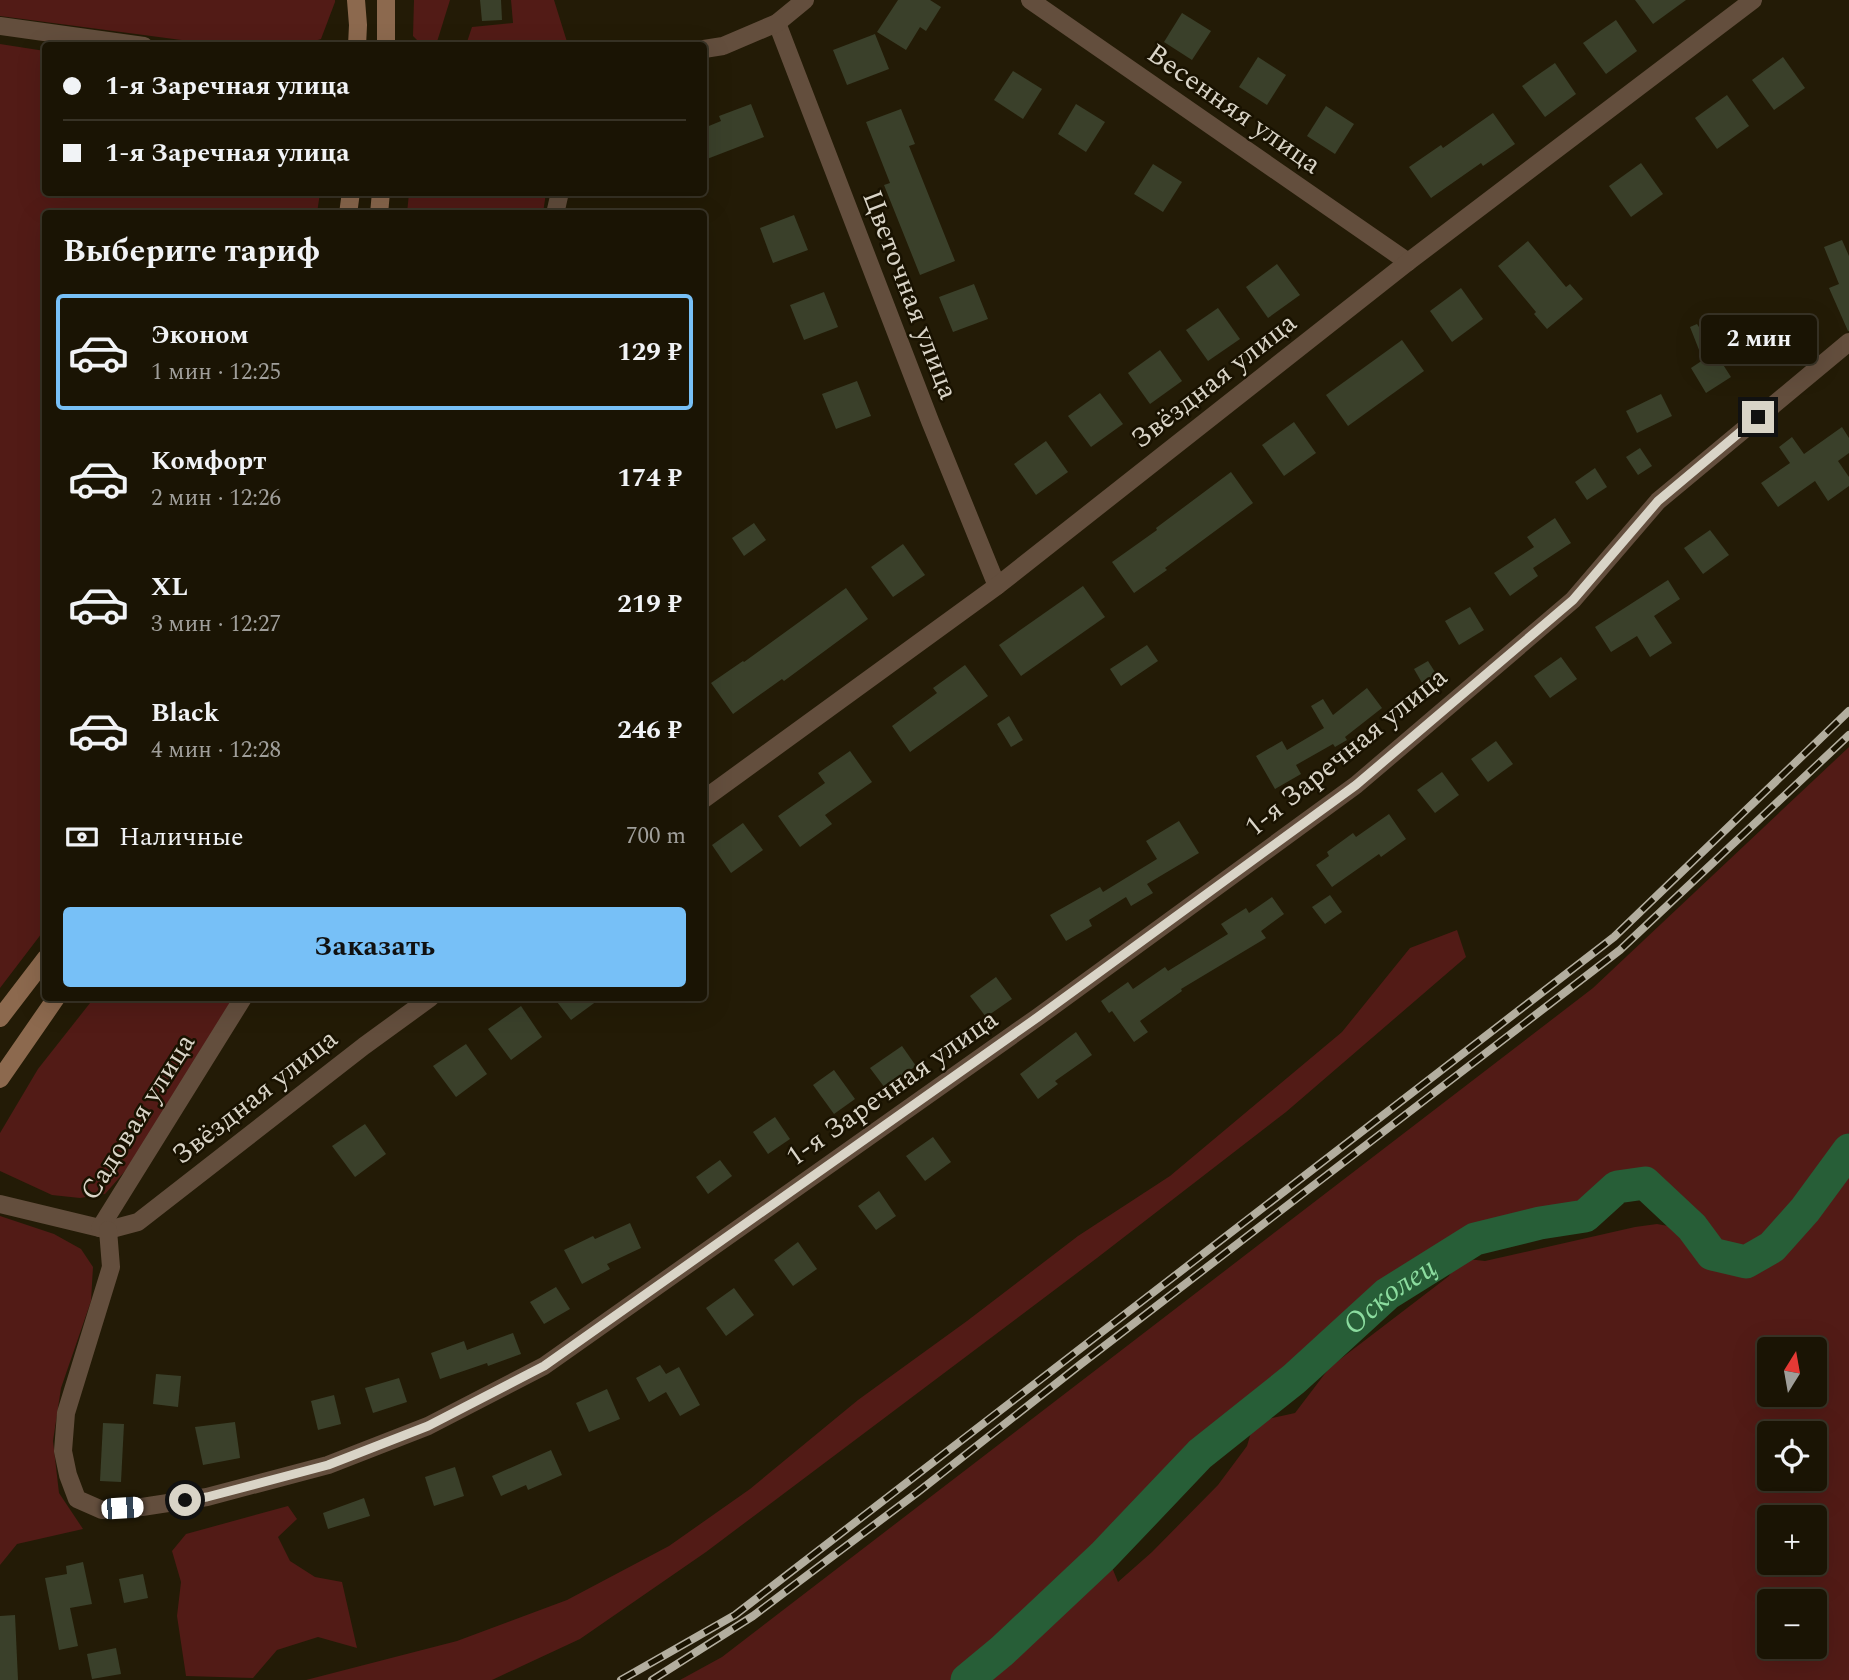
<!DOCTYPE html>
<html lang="ru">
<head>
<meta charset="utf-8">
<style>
  :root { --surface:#1a1404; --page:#231d0e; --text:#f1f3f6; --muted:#9f9e9a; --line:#383326; --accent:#77c0f7 }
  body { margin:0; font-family:Spectral,serif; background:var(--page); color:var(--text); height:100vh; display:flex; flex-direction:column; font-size:26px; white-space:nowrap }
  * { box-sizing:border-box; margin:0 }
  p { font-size:23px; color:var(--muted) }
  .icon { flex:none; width:38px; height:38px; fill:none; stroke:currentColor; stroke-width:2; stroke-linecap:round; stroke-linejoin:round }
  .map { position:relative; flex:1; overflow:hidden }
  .drawer { position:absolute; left:42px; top:210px; width:665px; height:791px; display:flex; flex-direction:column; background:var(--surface); border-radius:7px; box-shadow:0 7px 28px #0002,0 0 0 2px var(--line) }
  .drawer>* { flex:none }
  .guide { position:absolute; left:42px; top:42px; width:665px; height:154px; border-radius:7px; box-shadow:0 7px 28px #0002,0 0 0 2px var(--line); display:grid; align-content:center; height:154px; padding:0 21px; background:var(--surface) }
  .needle { width:46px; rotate:11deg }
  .controls { position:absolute; left:1757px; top:1337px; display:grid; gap:14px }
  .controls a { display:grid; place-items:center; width:70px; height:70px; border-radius:7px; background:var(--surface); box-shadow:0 7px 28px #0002,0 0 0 2px var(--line); font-size:35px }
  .end { position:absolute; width:32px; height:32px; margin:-16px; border:9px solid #d9d4c7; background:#111; box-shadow:0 0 0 4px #111 }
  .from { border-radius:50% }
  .bubble { position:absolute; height:49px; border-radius:7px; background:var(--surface); box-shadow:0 7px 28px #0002,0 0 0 2px var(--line); font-size:23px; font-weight:700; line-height:49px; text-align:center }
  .car { position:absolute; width:21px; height:42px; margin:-21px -10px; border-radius:9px; box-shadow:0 0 5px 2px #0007; background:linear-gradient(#fff 24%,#345 0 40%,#fff 0 76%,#345 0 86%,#fff 0) }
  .guide b { display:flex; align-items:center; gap:24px; height:66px; font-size:26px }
  .guide b+b { border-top:2px solid var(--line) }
  .guide i { width:18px; height:18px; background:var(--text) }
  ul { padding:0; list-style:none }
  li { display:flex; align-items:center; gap:21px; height:116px; margin:0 14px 10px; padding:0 7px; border:4px solid transparent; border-radius:7px }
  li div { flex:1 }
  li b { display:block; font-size:26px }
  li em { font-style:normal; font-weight:700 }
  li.current { border-color:var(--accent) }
  li>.icon { width:63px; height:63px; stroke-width:1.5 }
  h2 { padding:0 21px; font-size:32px; line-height:84px }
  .pay { display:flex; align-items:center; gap:18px; height:77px; padding:0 21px; font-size:26px }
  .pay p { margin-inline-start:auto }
  .action { display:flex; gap:14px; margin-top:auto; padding:14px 21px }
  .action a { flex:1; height:80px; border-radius:7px; background:var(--accent); color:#111; font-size:28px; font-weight:700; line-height:80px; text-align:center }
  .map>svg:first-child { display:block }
  .green { fill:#521b16; fill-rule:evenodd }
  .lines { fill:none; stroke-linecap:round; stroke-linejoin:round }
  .river { stroke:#275e37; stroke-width:33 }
  .building { fill:#3a402a }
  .minor { stroke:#634e3d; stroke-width:18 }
  .tertiary { stroke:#634e3d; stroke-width:18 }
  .secondary { stroke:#8c694e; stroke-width:18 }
  .rail-casing { stroke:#b3ae9f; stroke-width:8 }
  .rail { stroke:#191200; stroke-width:5; stroke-dasharray:16; stroke-linecap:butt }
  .route { stroke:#d9d4c7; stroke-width:9 }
  .labels { text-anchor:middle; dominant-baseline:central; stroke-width:5; stroke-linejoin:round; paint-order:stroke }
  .street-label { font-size:28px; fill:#d9d4c7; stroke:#191200 }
  .water-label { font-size:30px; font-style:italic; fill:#8bdc9f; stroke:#191200 }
</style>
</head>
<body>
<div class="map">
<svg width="1849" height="1680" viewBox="0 0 1849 1680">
  <rect width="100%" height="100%" fill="#231b06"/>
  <g class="green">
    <polygon points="0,0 335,0 335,2 321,39 302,45 219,45 0,16"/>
    <polygon points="414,0 450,0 436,45 422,45 413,36"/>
    <polygon points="511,0 554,0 568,45 466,45 472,27 513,23"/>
    <polygon points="0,44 45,51 46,192 320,193 317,213 46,214 45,929 0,988"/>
    <polygon points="409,193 409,192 546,193 543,213 407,213"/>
    <polygon points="1849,747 1849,1133 1813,1186 1803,1207 1770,1246 1745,1259 1713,1252 1695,1226 1646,1180 1616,1183 1584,1212 1540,1219 1473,1235 1383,1291 1291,1375 1194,1451 1098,1551 998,1646 958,1680 680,1680 722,1657 1593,988"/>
    <polygon points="1457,930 1466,957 1286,1112 1097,1258 706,1552 580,1639 492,1680 306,1680 457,1641 567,1600 669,1546 750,1489 858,1400 967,1321 1078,1236 1170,1176 1342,1032 1410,948"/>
    <polygon points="94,998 242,998 161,1130 105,1194 80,1198 52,1195 0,1171 0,1133 38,1069"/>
    <path d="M1849,1157V1680H975L1006,1654L1109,1560L1118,1582L1152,1552L1218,1485L1247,1446L1254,1422L1295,1413L1330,1367L1449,1276L1459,1258L1485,1261L1635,1227L1657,1224L1690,1230L1709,1259L1750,1267L1776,1250L1821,1200ZM1769,1349H1815V1395H1769ZM1769,1433H1815V1479H1769ZM1769,1517H1815V1563H1769ZM1815,1601V1647H1769V1601Z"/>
    <polygon points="0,1216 54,1234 81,1249 93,1267 91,1301 61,1388 53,1441 59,1493 83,1529 17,1544 0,1565"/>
    <polygon points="288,1506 297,1519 278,1537 290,1561 315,1577 342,1582 357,1648 318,1637 277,1650 253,1678 186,1676 177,1616 181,1582 172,1551 186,1534"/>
  </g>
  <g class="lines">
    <path class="river" id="s1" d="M967,1680L1002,1651L1103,1556L1200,1454L1294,1379L1387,1294L1475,1239L1540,1223L1585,1216L1617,1187L1645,1183L1692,1227L1712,1254L1746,1262L1772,1247L1805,1210L1849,1150"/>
  </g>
  <g class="building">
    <polygon points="480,0 501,0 502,20 482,21"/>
    <polygon points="898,0 930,0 941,7 926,31 920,27 906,50 877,32"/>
    <polygon points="1635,0 1686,0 1653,24"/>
    <polygon points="1182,13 1211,31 1192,60 1164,42"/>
    <polygon points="1616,20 1637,51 1606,74 1583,43"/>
    <polygon points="875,34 889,69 847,85 833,50"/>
    <polygon points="1258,57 1286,75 1267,105 1239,87"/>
    <polygon points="1783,57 1805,88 1774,110 1752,80"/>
    <polygon points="1555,63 1576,94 1545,117 1522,86"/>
    <polygon points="1013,71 1042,89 1023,119 994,100"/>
    <polygon points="1727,95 1749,126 1717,149 1695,118"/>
    <polygon points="751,104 764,137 707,159 704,151 704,128 721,121 719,116"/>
    <polygon points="1076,104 1105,122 1086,152 1058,134"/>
    <polygon points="1326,106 1354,124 1335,154 1307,136"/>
    <polygon points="901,109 915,144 909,146 955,261 920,275 884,185 890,183 866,122"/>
    <polygon points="1493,113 1515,144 1483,166 1481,163 1431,198 1409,167 1441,145 1443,148"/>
    <polygon points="1641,163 1663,194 1631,217 1609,186"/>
    <polygon points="1153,164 1182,182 1163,212 1134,194"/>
    <polygon points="794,215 808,250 773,263 760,228"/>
    <polygon points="1842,240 1849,256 1849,331 1848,331 1829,288 1839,284 1824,247"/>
    <polygon points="1528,241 1566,287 1570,284 1583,299 1547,329 1534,314 1536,312 1498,266"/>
    <polygon points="1277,264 1300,295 1268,318 1246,287"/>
    <polygon points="974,284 988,319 953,332 939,297"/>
    <polygon points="1461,288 1483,319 1452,342 1430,311"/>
    <polygon points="824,292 838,327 804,340 790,305"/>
    <polygon points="1218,308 1240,339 1208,361 1186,330"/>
    <polygon points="1773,322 1787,347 1762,361 1748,336"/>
    <polygon points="1697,324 1731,377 1706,393 1691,368 1703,360 1690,327"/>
    <polygon points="1402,340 1424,371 1348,426 1326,395"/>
    <polygon points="1160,350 1182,381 1150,404 1128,373"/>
    <polygon points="857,381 871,416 836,429 822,394"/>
    <polygon points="1100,393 1123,424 1091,447 1068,416"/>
    <polygon points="1661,394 1672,416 1637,433 1626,411"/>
    <polygon points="1294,422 1316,453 1284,476 1262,445"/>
    <polygon points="1842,427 1849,438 1849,453 1838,461 1849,477 1849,486 1828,501 1815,481 1778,507 1761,483 1790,463 1779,447 1792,437 1804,454"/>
    <polygon points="1046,441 1068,472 1036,495 1014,464"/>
    <polygon points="1640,448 1652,466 1638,475 1626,457"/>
    <polygon points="1595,468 1607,487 1587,500 1575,482"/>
    <polygon points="1231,472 1253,503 1165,568 1167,570 1134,593 1112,562 1157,530 1156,528"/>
    <polygon points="1555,518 1571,543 1533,568 1538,576 1510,596 1494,573 1534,547 1527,537"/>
    <polygon points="754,523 766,540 744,556 732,538"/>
    <polygon points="1710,530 1729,555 1703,574 1684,548"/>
    <polygon points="903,544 925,575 893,597 871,567"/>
    <polygon points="1668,580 1680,599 1654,616 1672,643 1650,657 1637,636 1611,652 1595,627"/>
    <polygon points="1083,586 1105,617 1021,676 999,645"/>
    <polygon points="846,588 868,619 784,681 782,679 733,714 711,683 743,661 744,662"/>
    <polygon points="1470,607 1484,630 1459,645 1445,621"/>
    <polygon points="1147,645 1158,661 1121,686 1110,669"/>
    <polygon points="1561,657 1577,679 1550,698 1534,676"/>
    <polygon points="1428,661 1440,680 1425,688 1414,669"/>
    <polygon points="965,665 988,696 910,752 892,726 937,693 933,688"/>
    <polygon points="1367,688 1382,708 1345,737 1347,740 1335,747 1333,744 1296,765 1301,774 1275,789 1256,756 1282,741 1287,750 1324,728 1311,706 1323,699 1333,715"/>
    <polygon points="1009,716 1023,740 1011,747 997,724"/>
    <polygon points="1496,741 1513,764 1488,782 1471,759"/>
    <polygon points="850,751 872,782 825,815 832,824 800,847 778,816 825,783 818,773"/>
    <polygon points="1442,772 1459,795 1435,813 1417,790"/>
    <polygon points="1389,814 1406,839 1381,857 1379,854 1332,887 1316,865 1329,856 1327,852 1353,833 1356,837"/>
    <polygon points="1179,821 1199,853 1147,884 1153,893 1131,906 1126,897 1089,920 1092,926 1066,941 1050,915 1100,887 1103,892 1157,859 1146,841"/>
    <polygon points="743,823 763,850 731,873 712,845"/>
    <polygon points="1330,895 1342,912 1325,924 1312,907"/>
    <polygon points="1272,897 1284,914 1261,931 1266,938 1181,989 1182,991 1140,1021 1148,1032 1134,1042 1112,1011 1109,1013 1101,1001 1128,982 1133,989 1165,967 1168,971 1228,934 1221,924 1246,908 1249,913"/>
    <polygon points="996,977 1012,999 986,1017 970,996"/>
    <polygon points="554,998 601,998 571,1020"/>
    <polygon points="521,1006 542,1037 511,1060 488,1029"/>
    <polygon points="1076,1032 1092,1055 1055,1081 1058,1084 1038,1099 1020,1074"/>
    <polygon points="466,1044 487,1074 456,1097 433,1066"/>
    <polygon points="902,1046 916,1066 885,1088 870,1068"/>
    <polygon points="834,1070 855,1099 834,1114 813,1085"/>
    <polygon points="775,1117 790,1139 768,1154 753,1132"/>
    <polygon points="365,1124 386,1154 355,1177 332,1146"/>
    <polygon points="933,1137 951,1162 925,1181 906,1156"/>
    <polygon points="720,1160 732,1176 708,1194 696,1177"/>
    <polygon points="879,1191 896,1216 876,1230 858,1206"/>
    <polygon points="630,1223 641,1248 607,1264 610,1269 582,1284 564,1250 593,1236 595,1239"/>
    <polygon points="798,1242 817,1269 793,1286 774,1260"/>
    <polygon points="556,1287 570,1309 544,1324 530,1302"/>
    <polygon points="734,1288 754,1315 726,1336 706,1308"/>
    <polygon points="513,1333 521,1354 488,1366 487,1363 440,1379 431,1353 464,1341 467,1350"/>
    <polygon points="660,1365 666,1374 679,1367 700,1405 680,1416 666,1392 649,1402 636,1378"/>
    <polygon points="156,1374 181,1376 178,1407 153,1404"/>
    <polygon points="399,1378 407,1402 373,1413 365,1388"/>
    <polygon points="607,1389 620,1419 589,1432 576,1403"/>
    <polygon points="334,1395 341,1424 318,1430 311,1401"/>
    <polygon points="235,1422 240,1458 203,1465 195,1427"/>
    <polygon points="103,1423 124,1424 121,1482 100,1481"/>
    <polygon points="551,1450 562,1475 528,1490 526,1485 501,1496 492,1476"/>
    <polygon points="455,1467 464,1496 434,1506 425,1477"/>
    <polygon points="364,1498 370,1516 328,1529 323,1513"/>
    <polygon points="83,1562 92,1604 70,1608 78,1646 59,1650 45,1578 67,1574 66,1566"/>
    <polygon points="143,1574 148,1598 124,1603 119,1579"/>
    <polygon points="15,1615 18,1680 0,1680 0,1616"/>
    <polygon points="116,1648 121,1674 92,1679 87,1654"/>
  </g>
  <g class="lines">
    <g class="minor">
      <polyline points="1030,0 1408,262"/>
      <polyline points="777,23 930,421 997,586"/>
      <polyline points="0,26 144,46"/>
      <polyline points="555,214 560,192"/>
      <polyline points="704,799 997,586 1408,262 1753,0"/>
      <polyline points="0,1204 108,1230 138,1222 364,1046 430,998"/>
      <polyline points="100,1228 243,998"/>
      <polyline points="108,1230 111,1267 66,1413 63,1451 68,1475 77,1499 102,1510 142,1507 207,1497 328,1465 428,1426 544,1366 1038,1017 1356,785 1573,600 1658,501 1849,342"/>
    </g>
    <polyline class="tertiary" points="704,49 723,46 777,23 805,0"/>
    <g class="secondary">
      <polyline points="356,0 358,25 357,46"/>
      <polyline points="386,0 386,46"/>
      <polyline points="348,214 351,192"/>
      <polyline points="379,214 381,192"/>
      <polyline points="0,1018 46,958"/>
      <polyline points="0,1079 56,998"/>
    </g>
    <defs>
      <g id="rail">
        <polyline points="621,1680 735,1615 1614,937 1849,711"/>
        <polyline points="652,1680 753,1616 918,1492 1081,1364 1620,950 1849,735"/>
      </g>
    </defs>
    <use href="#rail" class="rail-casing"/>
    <use href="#rail" class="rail"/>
  </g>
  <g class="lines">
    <polyline class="route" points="185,1500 207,1497 328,1465 428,1426 544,1366 1038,1017 1356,785 1573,600 1658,501 1758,417"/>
  </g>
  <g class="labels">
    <g class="street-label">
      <text transform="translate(1234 109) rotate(35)">Весенняя улица</text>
      <text transform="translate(910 295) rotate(69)">Цветочная улица</text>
      <text transform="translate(1214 381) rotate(-38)">Звёздная улица</text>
      <text transform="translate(1346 752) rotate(-39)">1-я Заречная улица</text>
      <text transform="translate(892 1088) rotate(-35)">1-я Заречная улица</text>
      <text transform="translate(255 1097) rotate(-38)">Звёздная улица</text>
      <text transform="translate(138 1117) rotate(-58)">Садовая улица</text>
    </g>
    <g class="water-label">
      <text stroke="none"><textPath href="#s1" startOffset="572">Осколец</textPath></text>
    </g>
  </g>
</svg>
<div class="controls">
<a><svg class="needle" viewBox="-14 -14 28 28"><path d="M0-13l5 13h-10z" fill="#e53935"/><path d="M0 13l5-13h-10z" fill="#9f9e9a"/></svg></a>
<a><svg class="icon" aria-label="locate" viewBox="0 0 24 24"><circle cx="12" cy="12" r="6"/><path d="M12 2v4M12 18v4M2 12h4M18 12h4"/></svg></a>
<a>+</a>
<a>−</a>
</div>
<i class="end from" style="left:185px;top:1500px"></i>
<i class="end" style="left:1758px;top:417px"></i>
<div class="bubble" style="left:1701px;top:315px;width:116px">2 мин</div>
<i class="car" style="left:122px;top:1508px;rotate:86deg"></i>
<div class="guide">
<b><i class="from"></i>1-я Заречная улица</b>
<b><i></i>1-я Заречная улица</b>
</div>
<section class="drawer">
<h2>Выберите тариф</h2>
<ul>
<li class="current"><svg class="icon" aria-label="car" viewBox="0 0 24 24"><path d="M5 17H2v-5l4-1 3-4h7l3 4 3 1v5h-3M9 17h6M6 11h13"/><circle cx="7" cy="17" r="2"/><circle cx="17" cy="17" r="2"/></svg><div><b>Эконом</b><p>1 мин · 12:25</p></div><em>129 ₽</em></li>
<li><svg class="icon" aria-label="car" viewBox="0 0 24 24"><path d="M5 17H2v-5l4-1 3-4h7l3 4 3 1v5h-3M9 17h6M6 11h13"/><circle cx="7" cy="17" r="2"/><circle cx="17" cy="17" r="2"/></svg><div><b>Комфорт</b><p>2 мин · 12:26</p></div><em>174 ₽</em></li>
<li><svg class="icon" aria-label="car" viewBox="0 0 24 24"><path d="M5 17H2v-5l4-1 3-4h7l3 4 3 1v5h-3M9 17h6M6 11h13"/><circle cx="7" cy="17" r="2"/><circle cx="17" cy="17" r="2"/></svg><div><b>XL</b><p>3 мин · 12:27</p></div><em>219 ₽</em></li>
<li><svg class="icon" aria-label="car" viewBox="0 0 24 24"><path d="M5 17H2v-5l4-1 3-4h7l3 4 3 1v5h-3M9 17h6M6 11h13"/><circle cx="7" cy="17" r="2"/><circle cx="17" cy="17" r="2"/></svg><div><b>Black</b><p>4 мин · 12:28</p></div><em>246 ₽</em></li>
</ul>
<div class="pay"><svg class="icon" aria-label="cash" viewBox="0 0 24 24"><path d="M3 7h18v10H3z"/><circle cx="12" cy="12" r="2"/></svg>Наличные<p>700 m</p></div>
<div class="action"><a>Заказать</a></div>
</section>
</div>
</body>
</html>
